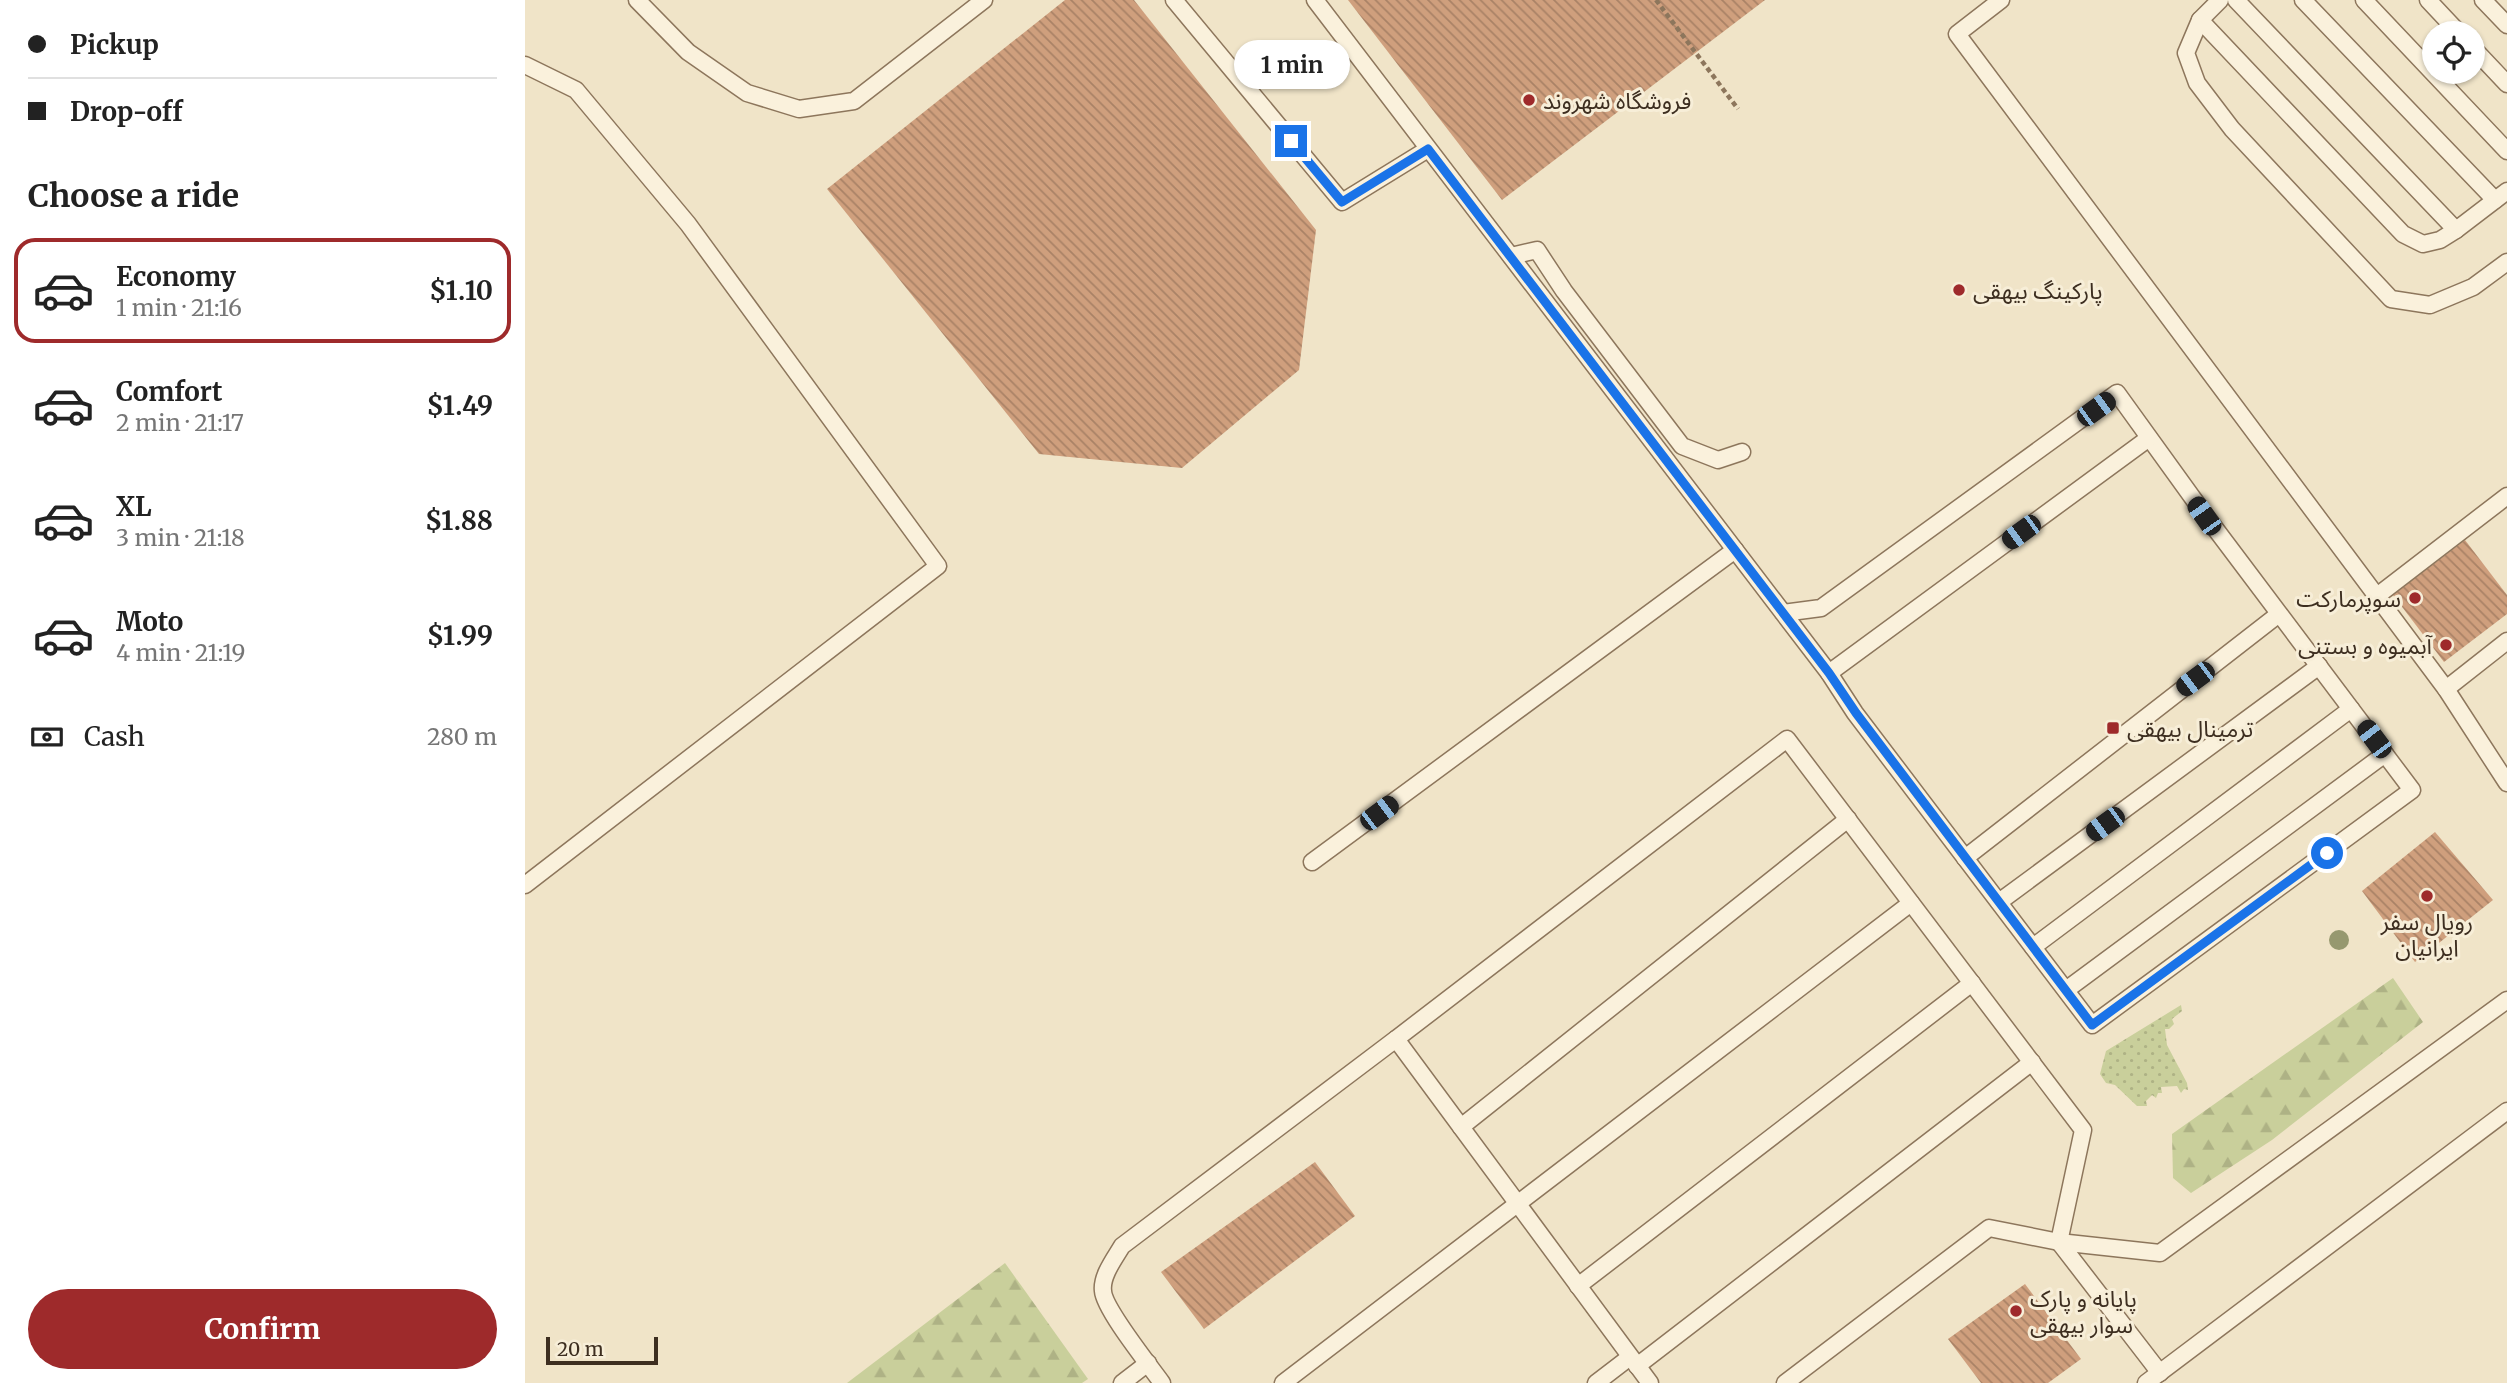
<!DOCTYPE html>
<html lang="en">
<head>
<meta charset="utf-8">
<style>
  :root { --surface:#fff; --page:#f2f2f2; --text:#222; --muted:#767676; --line:#e0e0e0; --accent:#9e2a2b }
  body { margin:0; font-family:Merriweather,"Noto Sans Arabic",serif; background:var(--page); color:var(--text); height:100vh; display:flex; flex-direction:column; font-size:26px; white-space:nowrap }
  * { box-sizing:border-box; margin:0 }
  p { font-size:23px; color:var(--muted) }
  .icon { flex:none; width:38px; height:38px; fill:none; stroke:currentColor; stroke-width:2; stroke-linecap:round; stroke-linejoin:round }
  .map { position:relative; flex:1; overflow:hidden }
  .sheet { display:flex; flex-direction:column; background:var(--surface); width:525px }
  .sheet>* { flex:none }
  .banner { display:grid; align-content:center; height:154px; padding:0 28px; background:var(--surface) }
  .fabs { position:absolute; left:1897px; top:21px; display:grid; gap:14px }
  .fabs a { display:grid; place-items:center; width:63px; height:63px; border-radius:50%; background:var(--surface); box-shadow:0 2px 5px #0004; font-size:35px }
  .scale { position:absolute; left:21px; bottom:18px; width:112px; box-sizing:border-box; padding-left:7px; border:4px solid #3d2e20; border-top:0; font-size:19px; line-height:24px; white-space:nowrap; color:#3d2e20; -webkit-text-stroke:5px #f7eed8; paint-order:stroke }
  .end { position:absolute; width:32px; height:32px; margin:-16px; border:9px solid #1a73e8; background:#fff; box-shadow:0 0 0 4px #fff }
  .from { border-radius:50% }
  .bubble { position:absolute; height:49px; border-radius:24px; background:var(--surface); box-shadow:0 2px 5px #0004; font-size:23px; font-weight:700; line-height:49px; text-align:center }
  .car { position:absolute; width:21px; height:42px; margin:-21px -10px; border-radius:9px; box-shadow:0 0 5px 2px #0007; background:linear-gradient(#222 24%,#8ab4d8 0 40%,#222 0 76%,#8ab4d8 0 86%,#222 0) }
  .banner b { display:flex; align-items:center; gap:24px; height:66px; font-size:26px }
  .banner b+b { border-top:2px solid var(--line) }
  .banner i { width:18px; height:18px; background:var(--text) }
  ul { padding:0; list-style:none }
  li { display:flex; align-items:center; gap:21px; height:105px; margin:0 14px 10px; padding:0 14px; border:4px solid transparent; border-radius:21px }
  li div { flex:1 }
  li b { display:block; font-size:26px }
  li em { font-style:normal; font-weight:700 }
  li.selected { border-color:var(--accent) }
  li>.icon { width:63px; height:63px; stroke-width:1.5 }
  h2 { padding:0 28px; font-size:32px; line-height:84px }
  .pay { display:flex; align-items:center; gap:18px; height:77px; padding:0 28px; font-size:26px }
  .pay p { margin-inline-start:auto }
  .primary-button { display:flex; gap:14px; margin-top:auto; padding:14px 28px }
  .primary-button a { flex:1; height:80px; border-radius:42px; background:var(--accent); color:#fff; font-size:28px; font-weight:700; line-height:80px; text-align:center }
  main { display:flex; flex:1; min-height:0 }
  .map>svg:first-child { display:block }
  .grass { fill:url(#grass-dots) }
  .forest { fill:url(#forest-firs) }
  .building { fill:url(#building-back-hatch) }
  .lines { fill:none; stroke-linecap:round; stroke-linejoin:round }
  .lane-casing { stroke:#8d765c; stroke-width:19 }
  .path { stroke:#8d765c; stroke-width:4.5; stroke-dasharray:5 3.5; stroke-linecap:butt }
  .lane { stroke:#faf1dc; stroke-width:16 }
  .tree { fill:#96986f }
  .route { stroke:#1a73e8; stroke-width:9 }
  .poi-dot { fill:#9e2a2b; stroke:#f7eed8; stroke-width:2.5 }
  .labels { text-anchor:middle; dominant-baseline:central; stroke-width:6; stroke-linejoin:round; paint-order:stroke }
  .poi-label { font-size:23px; fill:#3d2e20; stroke:#f7eed8; text-anchor:start }
</style>
</head>
<body>
<main>
<section class="sheet">
<div class="banner">
<b><i class="from"></i>Pickup</b>
<b><i></i>Drop-off</b>
</div>
<h2>Choose a ride</h2>
<ul>
<li class="selected"><svg class="icon" aria-label="car" viewBox="0 0 24 24"><path d="M5 17H2v-5l4-1 3-4h7l3 4 3 1v5h-3M9 17h6M6 11h13"/><circle cx="7" cy="17" r="2"/><circle cx="17" cy="17" r="2"/></svg><div><b>Economy</b><p>1 min · 21:16</p></div><em>$1.10</em></li>
<li><svg class="icon" aria-label="car" viewBox="0 0 24 24"><path d="M5 17H2v-5l4-1 3-4h7l3 4 3 1v5h-3M9 17h6M6 11h13"/><circle cx="7" cy="17" r="2"/><circle cx="17" cy="17" r="2"/></svg><div><b>Comfort</b><p>2 min · 21:17</p></div><em>$1.49</em></li>
<li><svg class="icon" aria-label="car" viewBox="0 0 24 24"><path d="M5 17H2v-5l4-1 3-4h7l3 4 3 1v5h-3M9 17h6M6 11h13"/><circle cx="7" cy="17" r="2"/><circle cx="17" cy="17" r="2"/></svg><div><b>XL</b><p>3 min · 21:18</p></div><em>$1.88</em></li>
<li><svg class="icon" aria-label="car" viewBox="0 0 24 24"><path d="M5 17H2v-5l4-1 3-4h7l3 4 3 1v5h-3M9 17h6M6 11h13"/><circle cx="7" cy="17" r="2"/><circle cx="17" cy="17" r="2"/></svg><div><b>Moto</b><p>4 min · 21:19</p></div><em>$1.99</em></li>
</ul>
<div class="pay"><svg class="icon" aria-label="cash" viewBox="0 0 24 24"><path d="M3 7h18v10H3z"/><circle cx="12" cy="12" r="2"/></svg>Cash<p>280 m</p></div>
<div class="primary-button"><a>Confirm</a></div>
</section>
<div class="map">
<svg width="1982" height="1383" viewBox="0 0 1982 1383">
  <defs>
    <pattern id="grass-dots" width="8" height="8" patternUnits="userSpaceOnUse" patternTransform="scale(1.75)"><rect width="8" height="8" fill="#c9cf9b"/><path d="M2 2h.1M6 6h.1" fill="none" stroke="#aeb285" stroke-width="1.8" stroke-linecap="round"/></pattern>
    <pattern id="forest-firs" width="22" height="20" patternUnits="userSpaceOnUse" patternTransform="scale(1.75)"><rect width="22" height="20" fill="#c9cf9b"/><path d="M5 1l3.5 6h-7zM16 11l3.5 6h-7z" fill="#aeb285"/></pattern>
    <pattern id="building-back-hatch" width="6" height="6" patternUnits="userSpaceOnUse" patternTransform="scale(1.75)"><rect width="6" height="6" fill="#cf9f7d"/><path d="M-1 5l2 2M0 0l6 6M5-1l2 2" fill="none" stroke="#a98266"/></pattern>
  </defs>
  <rect width="100%" height="100%" fill="#f0e4c8"/>
  <polygon class="grass" points="1656,1005 1657,1011 1647,1019 1649,1024 1644,1029 1640,1029 1642,1045 1662,1083 1663,1090 1659,1089 1656,1093 1652,1086 1636,1087 1637,1093 1633,1093 1631,1098 1627,1095 1621,1101 1622,1106 1612,1106 1590,1085 1581,1083 1575,1074 1581,1051"/>
  <g class="forest">
    <polygon points="1868,978 1898,1022 1747,1140 1666,1193 1648,1178 1647,1134"/>
    <polygon points="480,1263 563,1379 557,1383 322,1383"/>
  </g>
  <g class="building">
    <polygon points="540,0 609,0 791,230 774,370 657,468 514,454 302,189"/>
    <polygon points="823,0 1240,0 977,200"/>
    <polygon points="1940,540 1982,595 1982,614 1919,662 1868,595"/>
    <polygon points="1910,832 1968,900 1890,962 1837,891"/>
    <polygon points="790,1162 830,1216 679,1329 636,1272"/>
    <polygon points="1500,1284 1556,1359 1523,1383 1456,1383 1423,1339"/>
  </g>
  <g class="lines">
    <defs>
      <g id="lane">
        <polyline points="112,0 163,52 222,93 274,109 329,101 459,0"/>
        <polyline points="649,0 817,202 903,149"/>
        <polyline points="790,0 1304,673 1330,713 1567,1025 1887,790 1680,515 1592,393 1296,608 1258,613"/>
        <polyline points="1476,0 1432,34 1921,689 1982,783"/>
        <polyline points="1695,0 1675,20 1661,53 1672,83 1707,129 1866,299 1905,305 1948,287 1982,262"/>
        <polyline points="1711,0 1931,230"/>
        <polyline points="1778,0 1970,200"/>
        <polyline points="1839,0 1982,151"/>
        <polyline points="1903,0 1934,33"/>
        <polyline points="1958,0 1982,25"/>
        <polyline points="1675,20 1878,234 1898,244 1915,240 1931,230 1982,191"/>
        <polyline points="1948,48 1982,84"/>
        <polyline points="0,65 51,90 163,224 413,566 0,885"/>
        <polyline points="986,256 1012,250 1039,291 1157,446 1193,460 1217,452"/>
        <polyline points="1852,596 1982,496"/>
        <polyline points="1304,673 1624,438"/>
        <polyline points="1921,689 1982,641"/>
        <polyline points="1440,858 1754,614"/>
        <polyline points="787,862 1210,550"/>
        <polyline points="1474,902 1794,666"/>
        <polyline points="1508,947 1826,709"/>
        <polyline points="1541,990 1860,754"/>
        <polyline points="871,1039 1262,739 1558,1130 1534,1242"/>
        <polyline points="936,1127 1323,819"/>
        <polyline points="1534,1242 1635,1373"/>
        <polyline points="1053,1286 1447,983"/>
        <polyline points="1112,1366 1507,1062"/>
        <polyline points="597,1383 623,1363"/>
        <path d="M637,1383C625,1366 579,1309 578,1291C576,1276 590,1258 597,1246L871,1039L1125,1383"/>
        <polyline points="758,1383 1386,903"/>
        <polyline points="1071,1383 1105,1357"/>
        <polyline points="1260,1383 1464,1228 1534,1242 1635,1253 1982,1000"/>
        <polyline points="1621,1383 1982,1111"/>
      </g>
    </defs>
    <use href="#lane" class="lane-casing"/>
    <polyline class="path" points="1131,0 1213,109"/>
    <use href="#lane" class="lane"/>
  </g>
  <circle class="tree" cx="1814" cy="940" r="10"/>
  <g class="lines">
    <polyline class="route" points="766,141 817,202 903,149 1304,673 1331,713 1567,1025 1802,853"/>
  </g>
  <g class="poi-dot">
    <circle cx="1004" cy="100" r="7"/>
    <circle cx="1434" cy="290" r="7"/>
    <circle cx="1890" cy="598" r="7"/>
    <circle cx="1921" cy="645" r="7"/>
    <rect x="1581" y="721" width="14" height="14" rx="3.5"/>
    <circle cx="1902" cy="896" r="7"/>
    <circle cx="1491" cy="1311" r="7"/>
  </g>
  <g class="labels">
    <g class="poi-label">
      <text x="1018" y="100">فروشگاه شهروند</text>
      <text x="1448" y="290">پارکینگ بیهقی</text>
      <text x="1876" y="598" text-anchor="end">سوپرمارکت</text>
      <text x="1907" y="645" text-anchor="end">آبمیوه و بستنی</text>
      <text x="1602" y="728">ترمینال بیهقی</text>
      <text x="1902" y="921" text-anchor="middle">رویال سفر<tspan x="1902" dy="26">ایرانیان</tspan></text>
      <text x="1505" y="1298">پایانه و پارک<tspan x="1505" dy="26">سوار بیهقی</tspan></text>
    </g>
  </g>
</svg>
<div class="fabs">
<a><svg class="icon" aria-label="locate" viewBox="0 0 24 24"><circle cx="12" cy="12" r="6"/><path d="M12 2v4M12 18v4M2 12h4M18 12h4"/></svg></a>
</div>
<div class="scale">20 m</div>
<i class="end from" style="left:1802px;top:853px"></i>
<i class="end" style="left:766px;top:141px"></i>
<div class="bubble" style="left:709px;top:40px;width:116px">1 min</div>
<i class="car" style="left:1571px;top:409px;rotate:54deg"></i>
<i class="car" style="left:1679px;top:516px;rotate:325deg"></i>
<i class="car" style="left:1496px;top:532px;rotate:234deg"></i>
<i class="car" style="left:1670px;top:679px;rotate:233deg"></i>
<i class="car" style="left:1849px;top:739px;rotate:323deg"></i>
<i class="car" style="left:854px;top:813px;rotate:53deg"></i>
<i class="car" style="left:1580px;top:824px;rotate:234deg"></i>
</div>
</main>
</body>
</html>
